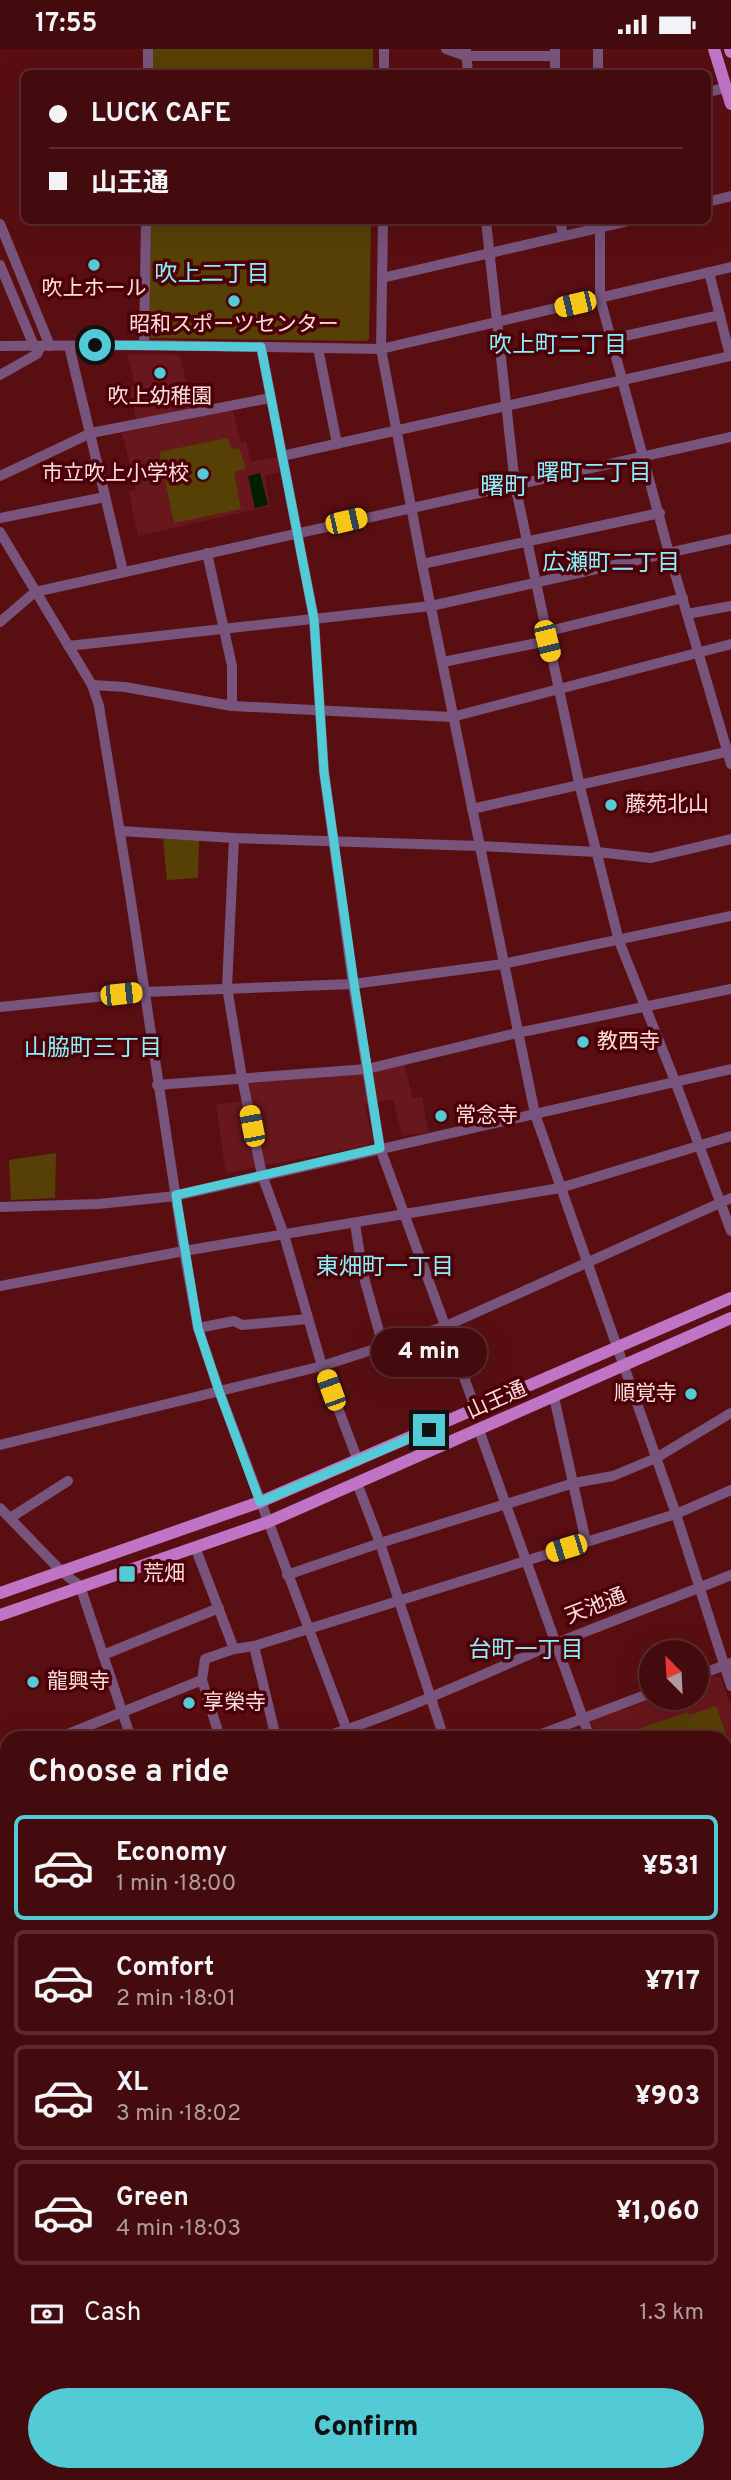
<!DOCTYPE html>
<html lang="en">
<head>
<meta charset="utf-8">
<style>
  :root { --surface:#430b0e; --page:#4d191c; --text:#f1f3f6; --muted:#af9b9e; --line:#5b2b2e; --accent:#52cbd7 }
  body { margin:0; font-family:Overpass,"Noto Sans JP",sans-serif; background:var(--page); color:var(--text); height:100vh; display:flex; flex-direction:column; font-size:26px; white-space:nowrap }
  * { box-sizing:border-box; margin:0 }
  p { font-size:23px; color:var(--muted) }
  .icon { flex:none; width:38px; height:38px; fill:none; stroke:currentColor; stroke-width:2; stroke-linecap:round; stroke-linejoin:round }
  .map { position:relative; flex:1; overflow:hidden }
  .sheet { position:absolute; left:0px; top:1682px; width:732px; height:751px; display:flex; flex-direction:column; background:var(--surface); border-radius:21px 21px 0 0; box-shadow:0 7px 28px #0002,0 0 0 2px var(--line) }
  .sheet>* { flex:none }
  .hud { position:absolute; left:21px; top:21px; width:690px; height:154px; border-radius:10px; box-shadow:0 7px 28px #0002,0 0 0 2px var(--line); display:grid; align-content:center; height:154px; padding:0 28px; background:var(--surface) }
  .needle { width:46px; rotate:336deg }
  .tools { position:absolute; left:639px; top:1591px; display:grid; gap:14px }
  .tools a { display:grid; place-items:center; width:70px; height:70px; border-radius:50%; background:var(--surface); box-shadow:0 7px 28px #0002,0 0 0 2px var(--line); font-size:35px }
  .end { position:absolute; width:32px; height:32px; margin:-16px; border:9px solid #52cbd7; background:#111; box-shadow:0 0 0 4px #111 }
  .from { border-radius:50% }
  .bubble { position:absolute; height:49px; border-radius:24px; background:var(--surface); box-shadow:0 7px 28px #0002,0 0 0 2px var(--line); font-size:23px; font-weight:800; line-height:49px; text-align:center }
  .car { position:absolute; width:21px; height:42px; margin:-21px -10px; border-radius:9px; box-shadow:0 0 5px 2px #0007; background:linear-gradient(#f5c518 24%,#345 0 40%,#f5c518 0 76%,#345 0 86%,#f5c518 0) }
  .hud b { display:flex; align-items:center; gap:24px; height:66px; font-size:26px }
  .hud b+b { border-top:2px solid var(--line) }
  .hud i { width:18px; height:18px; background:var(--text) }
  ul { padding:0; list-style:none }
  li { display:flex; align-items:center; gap:21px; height:105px; margin:0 14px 10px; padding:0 14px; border:4px solid var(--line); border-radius:10px }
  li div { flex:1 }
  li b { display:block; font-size:26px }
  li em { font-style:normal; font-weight:800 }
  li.active { border-color:var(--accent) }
  li>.icon { width:63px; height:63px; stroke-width:1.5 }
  h2 { padding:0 28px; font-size:32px; line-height:84px }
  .pay { display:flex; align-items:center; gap:18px; height:77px; padding:0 28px; font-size:26px }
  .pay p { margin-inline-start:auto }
  .cta { display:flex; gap:14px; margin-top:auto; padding:14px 28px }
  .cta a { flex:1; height:80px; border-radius:42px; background:var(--accent); color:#111; font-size:28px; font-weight:800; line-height:80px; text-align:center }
  .status { display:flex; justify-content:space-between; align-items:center; height:49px; padding:0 35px; background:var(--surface); direction:ltr }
  .status svg { height:19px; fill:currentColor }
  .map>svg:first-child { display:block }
  .built { fill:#68171c }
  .green { fill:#574006 }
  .water { fill:#011f03 }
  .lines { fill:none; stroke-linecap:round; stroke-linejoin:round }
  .minor { stroke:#78537b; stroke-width:10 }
  .major { stroke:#bf74c6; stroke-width:12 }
  .route { stroke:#52cbd7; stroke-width:9 }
  .poi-dot { fill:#52cbd7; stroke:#4c0108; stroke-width:2.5 }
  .labels { text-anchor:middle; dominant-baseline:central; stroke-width:7; stroke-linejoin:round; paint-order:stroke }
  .poi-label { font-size:21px; fill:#fbdfdc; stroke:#4c0108; text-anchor:start }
  .street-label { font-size:21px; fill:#fbdfdc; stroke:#4c0108 }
  .neighbourhood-label { font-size:23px; fill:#87f2fd; stroke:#4c0108 }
  .quarter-label { font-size:24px; fill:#87f2fd; stroke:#4c0108 }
</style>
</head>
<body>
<div class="status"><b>17:55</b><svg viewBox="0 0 49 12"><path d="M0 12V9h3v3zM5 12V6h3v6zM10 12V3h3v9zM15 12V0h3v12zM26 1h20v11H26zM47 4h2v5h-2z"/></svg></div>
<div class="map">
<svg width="731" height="2431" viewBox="0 0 731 2431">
  <rect width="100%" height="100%" fill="#590f12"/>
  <g class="built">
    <polygon points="127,305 180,306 192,360 136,370 129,338 135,336"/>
    <polygon points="233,361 241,393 246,393 251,413 278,408 281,423 265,427 270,457 138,487 129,443 136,441 122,384"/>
    <polygon points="404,1015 413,1049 422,1048 428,1083 402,1087 393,1050 364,1056 373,1090 366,1097 226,1124 216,1056 249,1051 246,1034"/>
    <polygon points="715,1627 721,1629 731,1658 731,1753 725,1755 724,1689 596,1689 591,1672 655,1649 696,1648 697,1634"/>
    <polygon points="7,2257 7,2383 0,2385 0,2259"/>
  </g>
  <g class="green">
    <rect x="153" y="0" width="220" height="24"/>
    <polygon points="151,172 371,172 369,289 367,292 149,289"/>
    <polygon points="228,389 232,400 239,399 246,420 234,423 241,460 174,474 159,403"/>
    <polygon points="163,790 199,791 198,829 167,831"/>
    <polygon points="56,1104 55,1149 11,1151 9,1111"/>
    <polygon points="716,1657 730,1697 725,1699 724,1689 628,1689 627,1684 688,1663 689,1666"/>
    <polygon points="731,2172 731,2284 725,2272 724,2176"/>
  </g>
  <polygon class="water" points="260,424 268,456 255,459 248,427"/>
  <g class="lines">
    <g class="minor">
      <polyline points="446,0 466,7 555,7"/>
      <polyline points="598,0 598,24"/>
      <polyline points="466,1 468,24"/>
      <polyline points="148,24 148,0"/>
      <polyline points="384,24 384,0"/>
      <polyline points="555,24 555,0"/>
      <polyline points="707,43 726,39"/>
      <polyline points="707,153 731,147"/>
      <polyline points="383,172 381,300 422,515 535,1065 676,1465 731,1637"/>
      <polyline points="486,172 515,436 580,738 619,892 675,1032 731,1182"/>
      <polyline points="560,172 563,186"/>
      <polyline points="600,172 600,249 669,504 731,715"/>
      <polyline points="0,175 50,297"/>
      <polyline points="0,216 34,297"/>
      <polyline points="709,223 730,307"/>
      <polyline points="382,229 629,172"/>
      <polyline points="611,290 720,266"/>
      <polyline points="144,296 146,172"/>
      <polyline points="0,297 144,296 381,300 731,218"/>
      <polyline points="69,297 123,522"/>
      <polyline points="261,298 314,570 324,723 353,935 380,1099 476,1361"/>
      <polyline points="318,299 337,395"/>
      <polyline points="0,326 37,305 41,297"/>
      <polyline points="282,407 731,307"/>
      <polyline points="0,427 91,384 270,349"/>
      <polyline points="0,469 105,448"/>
      <polyline points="0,483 92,636 99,657 129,839 184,1202 198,1279 219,1342 350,1689"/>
      <polyline points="207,504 232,617 232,657"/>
      <polyline points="422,515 660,464"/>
      <polyline points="687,565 731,557"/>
      <polyline points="0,573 35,543 731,388"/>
      <polyline points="545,583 683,549"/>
      <polyline points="68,597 431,557 731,490"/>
      <polyline points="443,613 547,592"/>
      <polyline points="92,636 125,638 232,657 452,668 731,595"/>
      <polyline points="472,760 731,702"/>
      <polyline points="120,782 234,789 479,797 597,803 651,809 731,790"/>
      <polyline points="234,789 227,938 242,1029 262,1126 284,1186 322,1317 358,1412"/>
      <polyline points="0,958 144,943 353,935 503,915 731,867"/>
      <polyline points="157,1036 367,1020 517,984 731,940"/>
      <polyline points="0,1158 98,1155 176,1147 731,1020"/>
      <polyline points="355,1175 363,1225 383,1297"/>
      <polyline points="0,1237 184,1202 560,1139 731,1087"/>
      <polyline points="198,1279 234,1272 242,1276 308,1270"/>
      <polyline points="554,1348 586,1493"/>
      <polyline points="479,1381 590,1689"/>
      <polyline points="0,1396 322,1317 446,1277 731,1149"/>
      <polyline points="357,1434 380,1494 444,1689"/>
      <polyline points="0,1459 62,1523 80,1537 131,1689"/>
      <polyline points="10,1469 68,1432"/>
      <polyline points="195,1498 234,1600"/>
      <polyline points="287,1526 380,1494 574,1434 613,1427 656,1409 731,1364"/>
      <polyline points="254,1597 276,1689"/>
      <polyline points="103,1606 219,1559"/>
      <polyline points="696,1627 731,1614"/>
      <polyline points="58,1689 202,1631"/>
      <polyline points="220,1689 202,1631 205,1610 234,1600 254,1597 676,1465 731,1441"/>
      <path d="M320,1689C399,1665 476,1628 552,1596C611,1572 672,1550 731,1526"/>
      <polyline points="531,1689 651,1644"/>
      <polyline points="0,1707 7,1705"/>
      <polyline points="724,1760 731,1758"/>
      <polyline points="0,1774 7,1772"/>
      <polyline points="0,1823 7,1821"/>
      <polyline points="724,1835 731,1833"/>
      <polyline points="0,1863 7,1862"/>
      <polyline points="724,1907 731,1906"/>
      <polyline points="0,1950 7,1964"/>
      <polyline points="724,1984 731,1983"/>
      <polyline points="0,2018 7,2017"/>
      <polyline points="724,2075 731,2072"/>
      <polyline points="4,2093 7,2103"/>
      <polyline points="724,2158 731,2154"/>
      <polyline points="0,2159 7,2157"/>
      <polyline points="0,2209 7,2206"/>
      <polyline points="0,2256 7,2254"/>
      <polyline points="724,2351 731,2364"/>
      <polyline points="0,2390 7,2388"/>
      <polyline points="724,2400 731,2401"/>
      <polyline points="0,2406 7,2413"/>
      <polyline points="19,2426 24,2431"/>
      <polyline points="113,2426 117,2431"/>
      <polyline points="196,2426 200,2431"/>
      <polyline points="304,2426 307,2431"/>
      <polyline points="348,2426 353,2431"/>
      <polyline points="453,2426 457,2431"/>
      <polyline points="535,2426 537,2431"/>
      <polyline points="660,2426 663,2431"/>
      <polyline points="70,2431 77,2426"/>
      <polyline points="216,2431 225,2426"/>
      <polyline points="315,2431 322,2426"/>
      <polyline points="586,2431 599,2426"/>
    </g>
    <g class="major">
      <polyline points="714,0 731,55"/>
      <polyline points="730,0 731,3"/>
      <polyline points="0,1544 260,1453 731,1249"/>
      <polyline points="0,1566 268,1473 731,1269"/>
    </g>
  </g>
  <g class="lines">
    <polyline class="route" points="95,296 261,298 314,570 324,723 354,934 380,1099 176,1146 198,1279 219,1342 260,1453 429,1381"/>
  </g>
  <g class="poi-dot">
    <circle cx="94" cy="216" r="7"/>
    <circle cx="234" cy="252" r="7"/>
    <circle cx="160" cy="324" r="7"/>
    <circle cx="203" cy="425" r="7"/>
    <circle cx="611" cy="756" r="7"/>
    <circle cx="583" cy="993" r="7"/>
    <circle cx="441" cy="1067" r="7"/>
    <circle cx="691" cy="1345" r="7"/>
    <rect x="118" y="1516" width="18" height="18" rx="3.5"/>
    <circle cx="33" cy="1633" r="7"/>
    <circle cx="189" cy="1654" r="7"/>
  </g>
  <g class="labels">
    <g class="poi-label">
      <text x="94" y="240" text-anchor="middle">吹上ホール</text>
      <text x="234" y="276" text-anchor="middle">昭和スポーツセンター</text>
      <text x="160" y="348" text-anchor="middle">吹上幼稚園</text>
      <text x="189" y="425" text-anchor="end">市立吹上小学校</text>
      <text x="625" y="756">藤苑北山</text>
      <text x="597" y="993">教西寺</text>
      <text x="455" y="1067">常念寺</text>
      <text x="677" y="1345" text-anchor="end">順覚寺</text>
      <text x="143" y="1525">荒畑</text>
      <text x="47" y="1633">龍興寺</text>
      <text x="203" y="1654">享榮寺</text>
    </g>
    <g class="street-label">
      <text transform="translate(497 1352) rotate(-24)">山王通</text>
      <text transform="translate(596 1558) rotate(-21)">天池通</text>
    </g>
    <g class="neighbourhood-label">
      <text x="212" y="226">吹上二丁目</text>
      <text x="558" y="297">吹上町二丁目</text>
      <text x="594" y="425">曙町二丁目</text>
      <text x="611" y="515">広瀬町二丁目</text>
      <text x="93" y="1000">山脇町三丁目</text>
      <text x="385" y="1219">東畑町一丁目</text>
      <text x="526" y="1602">台町一丁目</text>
    </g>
    <g class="quarter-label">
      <text x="504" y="439">曙町</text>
    </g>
  </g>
</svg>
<div class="tools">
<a><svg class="needle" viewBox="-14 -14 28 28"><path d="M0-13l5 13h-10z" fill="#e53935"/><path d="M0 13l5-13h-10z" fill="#af9b9e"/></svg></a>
</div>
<i class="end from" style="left:95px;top:296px"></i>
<i class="end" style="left:429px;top:1381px"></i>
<div class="bubble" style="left:371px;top:1279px;width:116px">4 min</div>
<i class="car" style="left:575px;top:255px;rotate:257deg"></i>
<i class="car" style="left:346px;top:472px;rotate:77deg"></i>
<i class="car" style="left:547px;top:592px;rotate:166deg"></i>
<i class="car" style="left:121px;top:945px;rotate:84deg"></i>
<i class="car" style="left:252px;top:1077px;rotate:349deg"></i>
<i class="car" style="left:331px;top:1341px;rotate:340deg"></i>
<i class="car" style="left:566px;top:1499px;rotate:253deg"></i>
<div class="hud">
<b><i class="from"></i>LUCK CAFE</b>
<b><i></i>山王通</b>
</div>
<section class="sheet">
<h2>Choose a ride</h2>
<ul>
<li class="active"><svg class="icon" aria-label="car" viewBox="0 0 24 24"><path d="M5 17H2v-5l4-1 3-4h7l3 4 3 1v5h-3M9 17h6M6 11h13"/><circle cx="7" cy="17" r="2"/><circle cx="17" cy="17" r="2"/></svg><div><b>Economy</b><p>1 min · 18:00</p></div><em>¥531</em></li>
<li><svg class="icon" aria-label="car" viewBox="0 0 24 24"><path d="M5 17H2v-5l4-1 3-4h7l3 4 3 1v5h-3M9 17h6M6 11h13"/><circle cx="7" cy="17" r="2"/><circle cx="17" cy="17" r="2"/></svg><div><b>Comfort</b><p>2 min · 18:01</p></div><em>¥717</em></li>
<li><svg class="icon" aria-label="car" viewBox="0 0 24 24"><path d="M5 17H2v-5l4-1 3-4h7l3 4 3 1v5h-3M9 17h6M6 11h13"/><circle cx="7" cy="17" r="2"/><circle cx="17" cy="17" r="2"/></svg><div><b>XL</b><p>3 min · 18:02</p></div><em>¥903</em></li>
<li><svg class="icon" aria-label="car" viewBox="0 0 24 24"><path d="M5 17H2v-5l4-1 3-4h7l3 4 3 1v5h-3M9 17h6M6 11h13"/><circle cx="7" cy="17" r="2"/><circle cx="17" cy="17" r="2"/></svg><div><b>Green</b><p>4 min · 18:03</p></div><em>¥1,060</em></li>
</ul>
<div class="pay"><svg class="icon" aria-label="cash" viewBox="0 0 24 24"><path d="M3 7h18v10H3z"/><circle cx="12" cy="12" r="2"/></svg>Cash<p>1.3 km</p></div>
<div class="cta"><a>Confirm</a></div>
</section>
</div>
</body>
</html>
